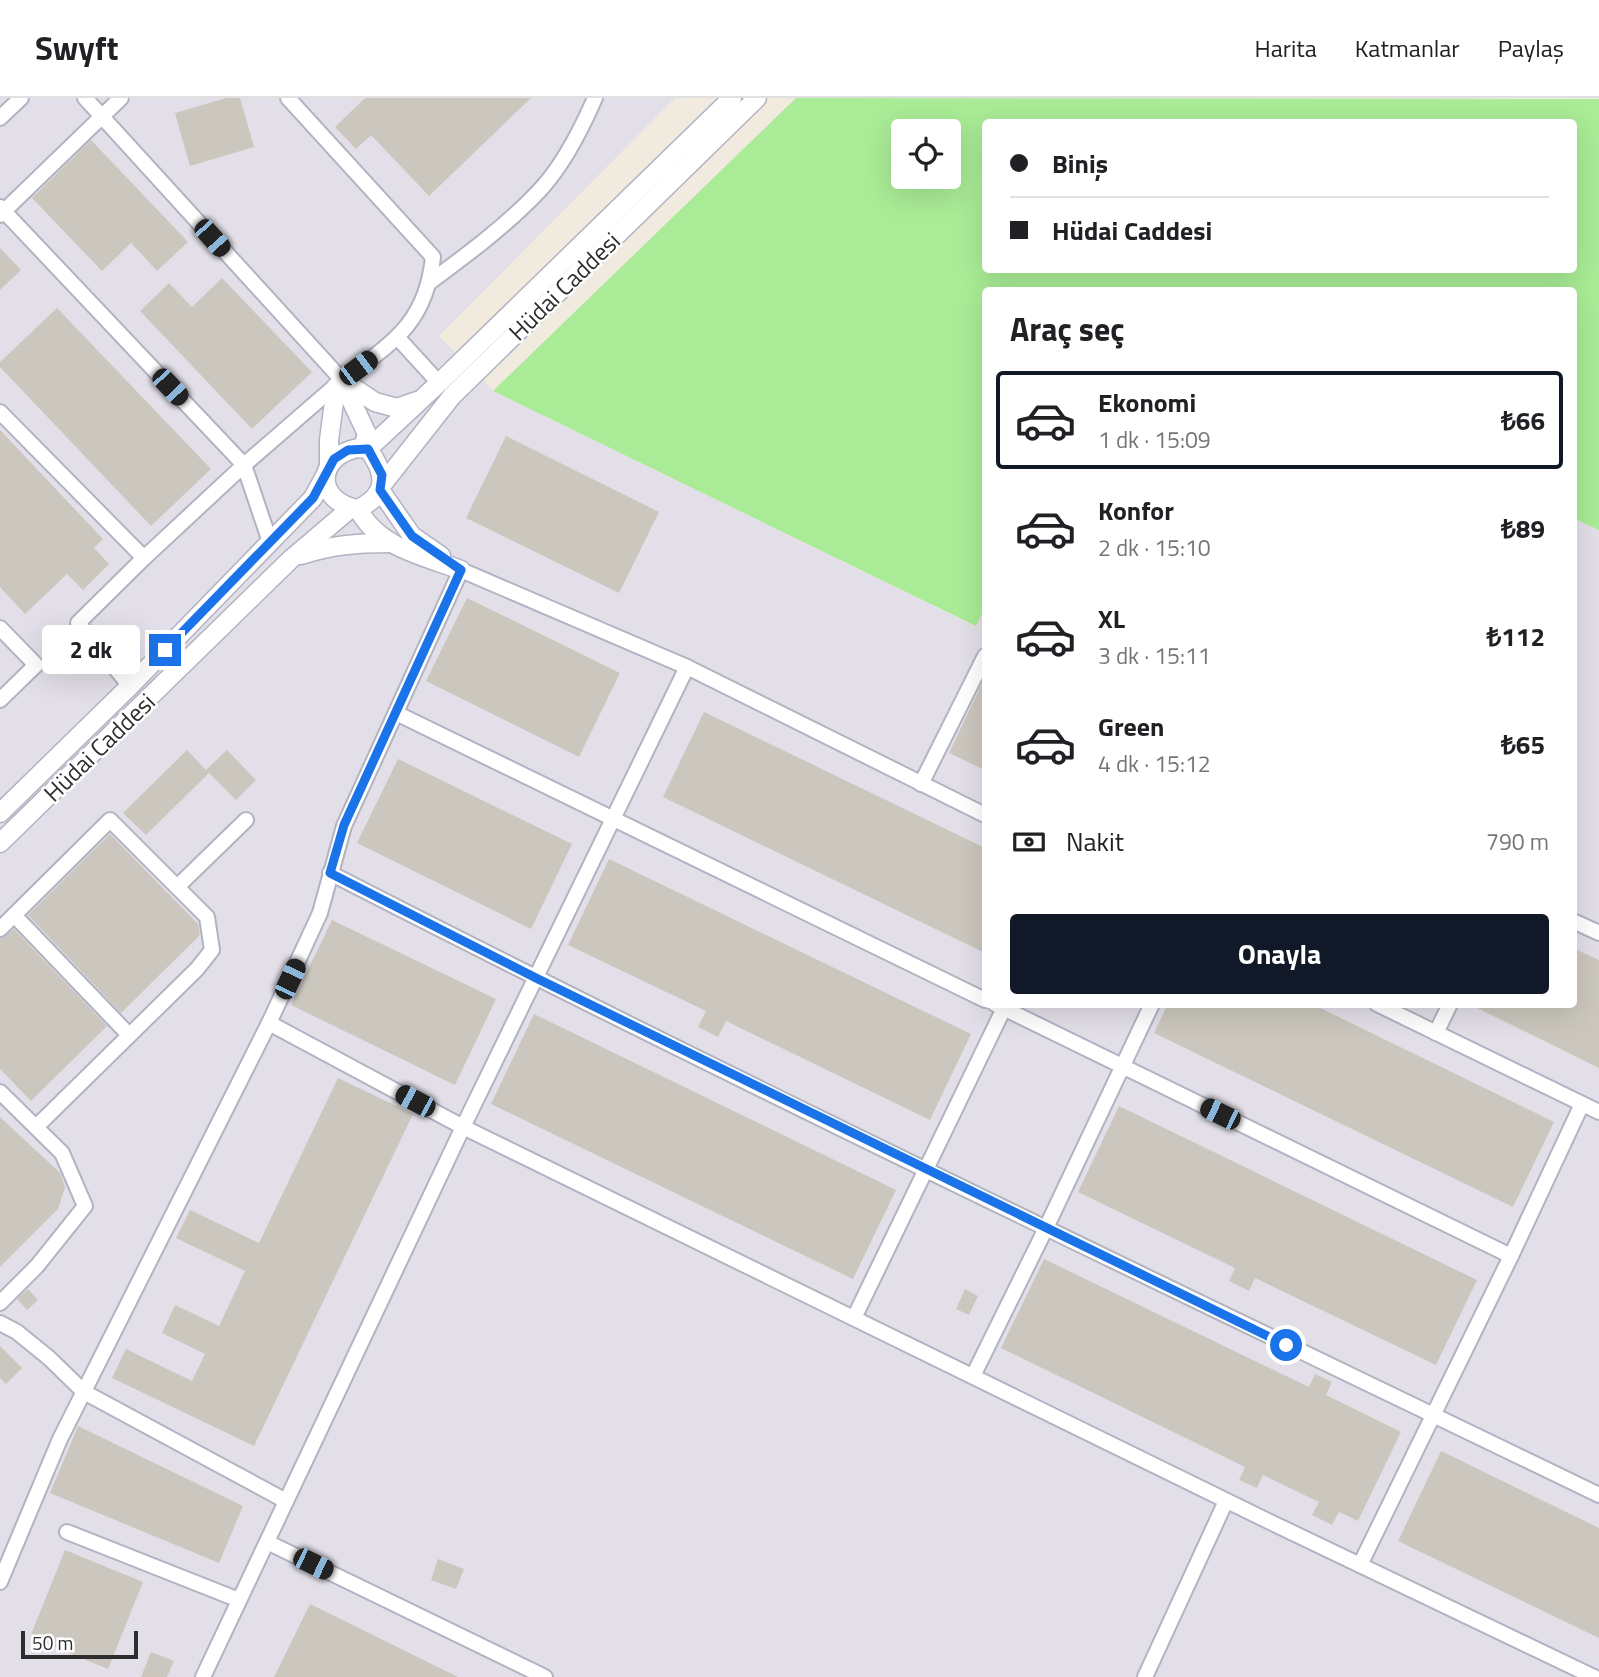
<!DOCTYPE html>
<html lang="tr">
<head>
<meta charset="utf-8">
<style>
  :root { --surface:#fff; --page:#f6f6f6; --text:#202124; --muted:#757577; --line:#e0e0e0; --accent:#111827 }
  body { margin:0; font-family:"Titillium Web",sans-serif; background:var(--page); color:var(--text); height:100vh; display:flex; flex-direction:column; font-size:26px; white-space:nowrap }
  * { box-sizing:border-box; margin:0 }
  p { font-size:23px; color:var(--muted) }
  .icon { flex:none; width:38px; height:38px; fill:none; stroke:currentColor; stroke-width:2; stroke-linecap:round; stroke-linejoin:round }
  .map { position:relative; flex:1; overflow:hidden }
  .side { position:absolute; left:982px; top:189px; width:595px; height:721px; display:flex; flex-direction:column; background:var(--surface); border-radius:7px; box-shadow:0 7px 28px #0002 }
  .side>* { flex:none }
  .hud { position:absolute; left:982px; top:21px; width:595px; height:154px; border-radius:7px; box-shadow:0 7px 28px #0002; display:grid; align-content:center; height:154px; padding:0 28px; background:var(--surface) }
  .controls { position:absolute; left:891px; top:21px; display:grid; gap:14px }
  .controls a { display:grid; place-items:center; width:70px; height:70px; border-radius:7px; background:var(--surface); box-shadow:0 7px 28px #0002; font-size:35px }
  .scale { position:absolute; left:21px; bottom:18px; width:117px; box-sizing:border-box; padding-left:7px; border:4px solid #2d2d2d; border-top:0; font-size:19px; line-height:24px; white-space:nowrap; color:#2d2d2d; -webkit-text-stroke:5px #fff; paint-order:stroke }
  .end { position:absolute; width:32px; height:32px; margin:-16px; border:9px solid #1a73e8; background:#fff; box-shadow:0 0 0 4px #fff }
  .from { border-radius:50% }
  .bubble { position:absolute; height:49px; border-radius:7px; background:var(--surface); box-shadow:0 7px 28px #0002; font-size:23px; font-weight:700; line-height:49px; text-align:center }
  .car { position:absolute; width:21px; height:42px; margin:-21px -10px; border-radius:9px; box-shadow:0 0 5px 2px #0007; background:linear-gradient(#222 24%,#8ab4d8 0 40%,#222 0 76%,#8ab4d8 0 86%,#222 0) }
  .hud b { display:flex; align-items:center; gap:24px; height:66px; font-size:26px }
  .hud b+b { border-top:2px solid var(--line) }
  .hud i { width:18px; height:18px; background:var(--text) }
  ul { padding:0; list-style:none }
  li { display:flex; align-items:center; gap:21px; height:98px; margin:0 14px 10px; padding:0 14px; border:4px solid transparent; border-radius:7px }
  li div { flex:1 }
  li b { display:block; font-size:26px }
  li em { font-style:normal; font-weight:700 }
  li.selected { border-color:var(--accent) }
  li>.icon { width:63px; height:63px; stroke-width:1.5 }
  h2 { padding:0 28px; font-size:32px; line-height:84px }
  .pay { display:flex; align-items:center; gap:18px; height:77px; padding:0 28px; font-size:26px }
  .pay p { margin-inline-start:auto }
  .primary-button { display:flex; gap:14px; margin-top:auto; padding:14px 28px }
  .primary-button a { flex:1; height:80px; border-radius:7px; background:var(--accent); color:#fff; font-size:28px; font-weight:700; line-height:80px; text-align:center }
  header { display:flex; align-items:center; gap:42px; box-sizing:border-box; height:98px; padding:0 35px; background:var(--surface); border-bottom:2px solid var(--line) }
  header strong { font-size:33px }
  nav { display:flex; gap:38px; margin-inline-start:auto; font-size:24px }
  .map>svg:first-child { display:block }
  .industrial { fill:#e3dfe8 }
  .green { fill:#a9eb96; fill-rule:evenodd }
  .building { fill:#cbc7be }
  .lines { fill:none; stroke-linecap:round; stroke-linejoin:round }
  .minor-casing { stroke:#b2b3c2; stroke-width:18 }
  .tertiary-casing { stroke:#b2b3c2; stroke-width:21 }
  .minor { stroke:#fff; stroke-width:14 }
  .tertiary { stroke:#fff; stroke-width:18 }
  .route { stroke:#1a73e8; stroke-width:9 }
  .labels { text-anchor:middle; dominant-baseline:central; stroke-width:5; stroke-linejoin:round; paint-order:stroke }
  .street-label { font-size:24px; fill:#2d2d2d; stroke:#fff }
</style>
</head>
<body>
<header>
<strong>Swyft</strong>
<nav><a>Harita</a><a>Katmanlar</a><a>Paylaş</a></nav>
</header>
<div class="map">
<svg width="1599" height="1579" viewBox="0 0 1599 1579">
  <rect width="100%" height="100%" fill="#f0eadf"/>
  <polygon class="industrial" points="0,0 675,0 439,238 493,293 975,528 985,509 985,906 1573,906 1573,420 1599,432 1599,1579 0,1579"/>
  <path class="green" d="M796,0L1599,1V432L1573,420V192H985V509L976,528L493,293ZM985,24H1573V172H985ZM903,33H948V79H903Z"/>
  <g class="building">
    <polygon points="226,0 240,0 254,49 190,68 175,15"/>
    <polygon points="365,0 531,0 429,98 371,37 356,51 335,29"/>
    <polygon points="91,42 188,144 157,173 131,145 102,173 32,100"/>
    <polygon points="0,150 21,172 0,192"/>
    <polygon points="222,180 312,274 252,331 140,213 169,185 192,209"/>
    <polygon points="57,210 211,371 151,428 0,269 0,264"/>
    <polygon points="0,332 103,441 94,450 109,466 83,492 67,476 25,516 0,489"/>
    <polygon points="506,338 659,414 619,495 466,420"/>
    <polygon points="467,500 620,575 579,659 426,583"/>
    <polygon points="985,579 985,672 949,655"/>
    <polygon points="704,614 985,750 985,855 663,699"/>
    <polygon points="187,652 206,672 227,652 256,682 236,702 209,675 146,737 123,715"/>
    <polygon points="398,661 572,746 531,831 357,745"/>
    <polygon points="110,736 198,826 200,837 121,915 28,817"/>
    <polygon points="609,761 971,936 930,1022 726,923 718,939 698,929 706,913 568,847"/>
    <polygon points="332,822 496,901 455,987 291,907"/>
    <polygon points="14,831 107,928 31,1003 0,971 0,840 6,838"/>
    <polygon points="1573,850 1599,862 1599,970 1469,906 1573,906"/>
    <polygon points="1168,906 1312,906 1554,1024 1513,1109 1154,935"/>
    <polygon points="534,916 896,1092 853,1181 491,1006"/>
    <polygon points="338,980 413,1016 254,1348 112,1280 126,1251 192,1283 205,1256 162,1235 175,1207 219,1228 245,1173 176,1140 190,1112 259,1145"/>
    <polygon points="1119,1008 1477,1182 1436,1267 1255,1180 1249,1193 1229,1183 1235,1170 1078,1094"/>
    <polygon points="0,1019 60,1075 65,1089 58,1111 0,1169"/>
    <polygon points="1044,1161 1309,1289 1315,1276 1332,1284 1326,1297 1401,1334 1358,1423 1339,1414 1332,1427 1312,1417 1319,1404 1263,1377 1257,1390 1239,1382 1245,1369 1001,1250"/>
    <polygon points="28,1191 38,1202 27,1212 17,1201"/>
    <polygon points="965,1191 978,1198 969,1217 956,1211"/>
    <polygon points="0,1248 22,1270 6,1286 0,1280"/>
    <polygon points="78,1328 243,1408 219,1465 50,1395"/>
    <polygon points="1441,1353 1599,1430 1599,1540 1398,1443"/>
    <polygon points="65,1452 143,1484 108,1571 30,1539"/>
    <polygon points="438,1461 464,1471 456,1491 431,1482"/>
    <polygon points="310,1506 371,1536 458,1579 274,1579"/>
    <polygon points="151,1554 174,1563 167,1579 141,1579"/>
  </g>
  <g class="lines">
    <defs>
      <g id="minor">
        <path d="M288,0L433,159C426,226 392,245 342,282"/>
        <polyline points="0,20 21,0"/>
        <polyline points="0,109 244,367 270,444"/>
        <polyline points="0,117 121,0"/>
        <path d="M430,184C468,156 507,127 539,93C563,68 581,32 595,0"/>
        <polyline points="397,239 439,285"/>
        <polyline points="0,314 144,460 244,367 342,282 85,0"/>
        <polyline points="0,530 36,567 0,602"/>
        <polyline points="130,588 78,525 144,460"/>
        <polyline points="396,615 985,902"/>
        <polyline points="921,686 985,558"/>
        <path d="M330,775C749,990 1175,1192 1599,1397"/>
        <polyline points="177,789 246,722"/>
        <polyline points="14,817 129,937"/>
        <polyline points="1573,823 1599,835"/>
        <polyline points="0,831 110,722 207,819 212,852 197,871 36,1029"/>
        <polyline points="995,906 1511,1158"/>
        <polyline points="1377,906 1599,1014"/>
        <polyline points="269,925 463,1029 1266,1422 1594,1579"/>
        <polyline points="1436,935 1450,906"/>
        <polyline points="0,994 62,1055 85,1108 37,1168 0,1205"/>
        <polyline points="854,1220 1006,906"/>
        <polyline points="0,1225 17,1234 49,1260 84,1294 286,1403"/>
        <polyline points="973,1278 1046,1130 1152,906"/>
        <polyline points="67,1434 239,1502"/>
        <polyline points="267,1444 545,1579"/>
        <polyline points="1360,1467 1511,1158 1582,1006"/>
        <polyline points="0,1484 60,1341 269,925 320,815 344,728 461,472 687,569 985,717"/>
        <polyline points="203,1579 463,1029 687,569"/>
        <polyline points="1145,1579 1226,1403"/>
      </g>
      <g id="tertiary">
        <polyline points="342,282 375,304 397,310 417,303"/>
        <polyline points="342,283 367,336 363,350"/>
        <path d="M358,350L368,351C386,375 389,396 358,411C314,403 316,358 358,350Z"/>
        <polyline points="368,351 439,285 732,0"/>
        <polyline points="329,368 329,342 336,289"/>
        <polyline points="382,387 452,298 757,0"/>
        <polyline points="380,392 412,438 441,458"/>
        <path d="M358,411C379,450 421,457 461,472"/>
        <path d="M301,457C331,447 357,445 389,445"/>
        <polyline points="0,715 130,588 313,400 326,376"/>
        <polyline points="0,745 291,461 351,410"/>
      </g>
    </defs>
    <use href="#minor" class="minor-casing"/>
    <use href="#tertiary" class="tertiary-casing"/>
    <use href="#minor" class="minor"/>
    <use href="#tertiary" class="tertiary"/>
  </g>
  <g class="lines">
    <polyline class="route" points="165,552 313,400 334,361 348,352 368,351 382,377 380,392 412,438 461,472 344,727 330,775 536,880 1286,1247"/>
  </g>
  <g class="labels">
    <g class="street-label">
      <text transform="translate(564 188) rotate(-44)">Hüdai Caddesi</text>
      <text transform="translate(99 649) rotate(-44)">Hüdai Caddesi</text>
    </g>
  </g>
</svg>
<div class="controls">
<a><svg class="icon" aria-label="locate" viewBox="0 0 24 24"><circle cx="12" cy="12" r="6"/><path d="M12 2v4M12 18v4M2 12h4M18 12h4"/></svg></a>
</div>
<div class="scale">50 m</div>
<i class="end from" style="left:1286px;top:1247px"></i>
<i class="end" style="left:165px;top:552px"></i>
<div class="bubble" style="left:42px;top:527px;width:98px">2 dk</div>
<i class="car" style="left:212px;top:140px;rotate:138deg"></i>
<i class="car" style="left:358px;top:270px;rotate:53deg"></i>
<i class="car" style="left:170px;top:289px;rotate:137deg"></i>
<i class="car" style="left:290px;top:881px;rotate:25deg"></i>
<i class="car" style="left:415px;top:1003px;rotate:298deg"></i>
<i class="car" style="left:1220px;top:1016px;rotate:296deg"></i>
<i class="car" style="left:313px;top:1466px;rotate:116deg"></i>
<div class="hud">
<b><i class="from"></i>Biniş</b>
<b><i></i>Hüdai Caddesi</b>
</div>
<section class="side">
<h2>Araç seç</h2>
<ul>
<li class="selected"><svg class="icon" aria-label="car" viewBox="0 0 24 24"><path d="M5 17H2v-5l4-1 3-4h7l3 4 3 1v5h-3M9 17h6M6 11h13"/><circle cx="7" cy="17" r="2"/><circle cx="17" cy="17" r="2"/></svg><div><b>Ekonomi</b><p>1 dk · 15:09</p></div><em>₺66</em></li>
<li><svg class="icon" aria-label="car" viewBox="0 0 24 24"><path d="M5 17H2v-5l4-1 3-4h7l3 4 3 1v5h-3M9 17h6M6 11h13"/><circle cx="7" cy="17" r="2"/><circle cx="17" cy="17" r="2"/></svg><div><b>Konfor</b><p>2 dk · 15:10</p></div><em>₺89</em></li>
<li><svg class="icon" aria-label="car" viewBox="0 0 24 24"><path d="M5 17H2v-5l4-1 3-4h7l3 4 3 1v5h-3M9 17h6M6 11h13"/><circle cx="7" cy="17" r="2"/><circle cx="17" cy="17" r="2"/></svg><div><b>XL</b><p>3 dk · 15:11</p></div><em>₺112</em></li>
<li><svg class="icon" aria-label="car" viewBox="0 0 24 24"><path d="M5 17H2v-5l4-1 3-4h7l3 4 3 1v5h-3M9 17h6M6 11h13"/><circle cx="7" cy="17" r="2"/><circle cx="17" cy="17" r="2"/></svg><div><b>Green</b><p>4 dk · 15:12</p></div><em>₺65</em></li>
</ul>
<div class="pay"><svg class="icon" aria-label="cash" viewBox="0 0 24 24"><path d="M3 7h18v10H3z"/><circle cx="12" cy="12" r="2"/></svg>Nakit<p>790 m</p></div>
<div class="primary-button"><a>Onayla</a></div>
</section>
</div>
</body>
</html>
